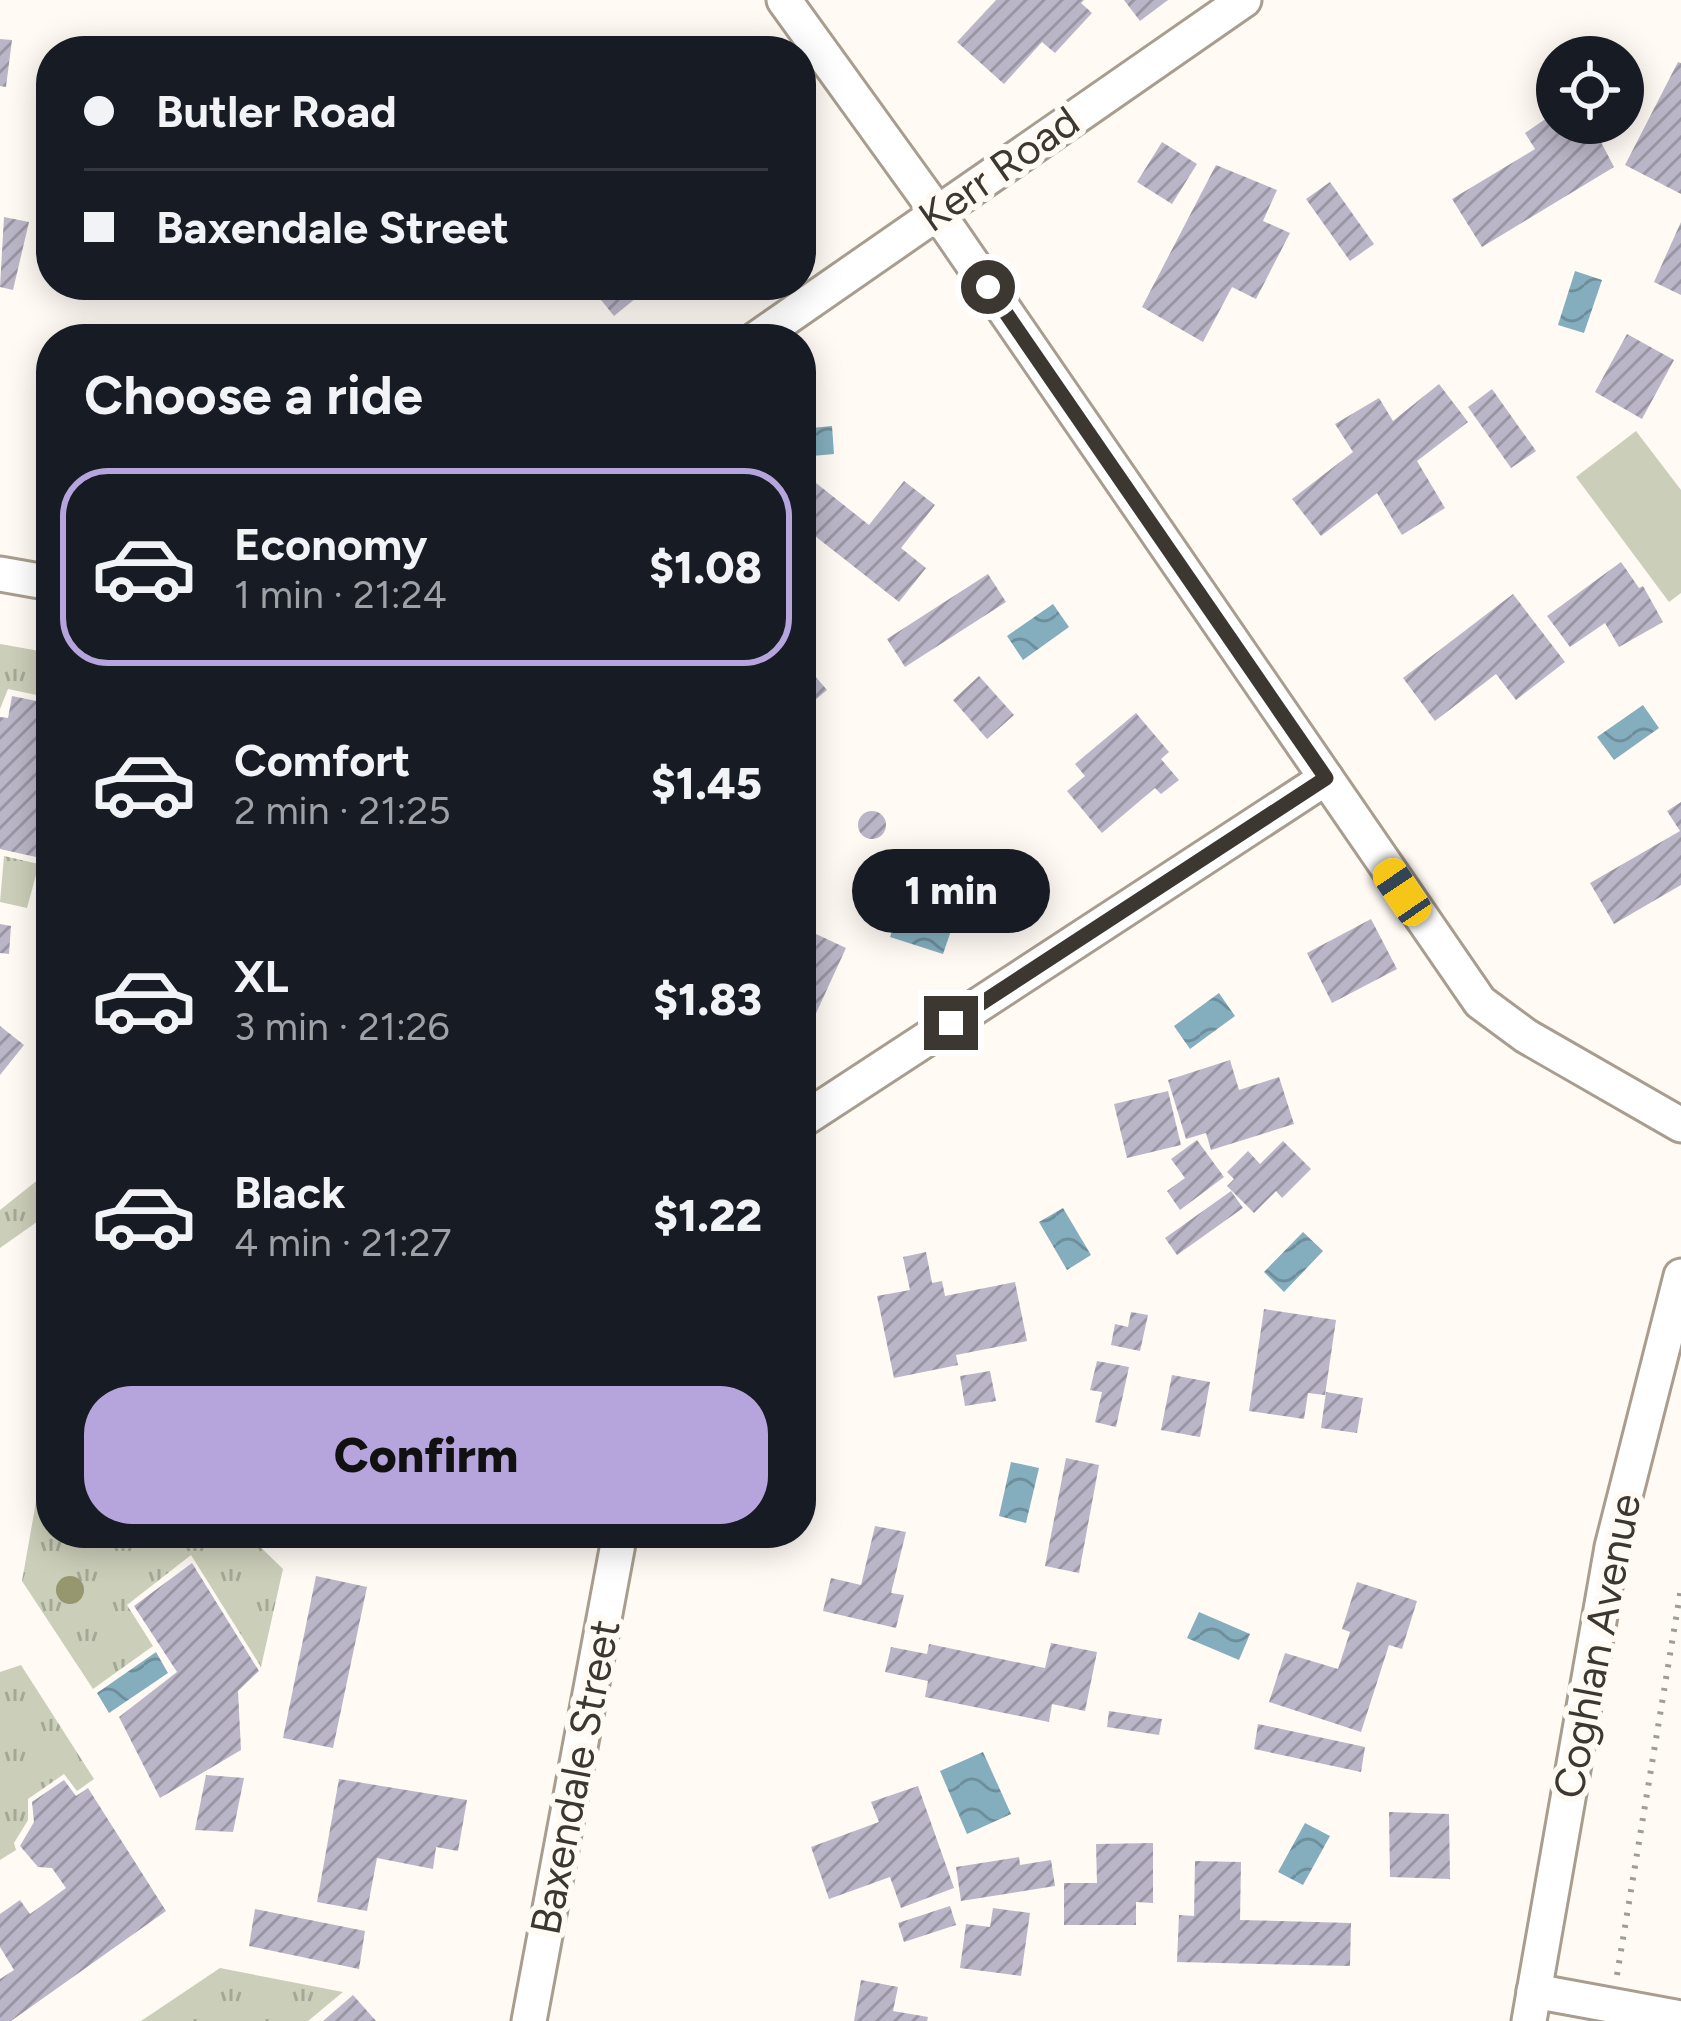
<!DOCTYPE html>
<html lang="en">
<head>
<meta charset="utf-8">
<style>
  :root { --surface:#171b24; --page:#20242c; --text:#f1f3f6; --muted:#9ea1a6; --line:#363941; --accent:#b6a5dd }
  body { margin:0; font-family:Figtree,sans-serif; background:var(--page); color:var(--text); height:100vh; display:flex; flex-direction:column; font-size:45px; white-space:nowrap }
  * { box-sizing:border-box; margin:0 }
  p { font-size:39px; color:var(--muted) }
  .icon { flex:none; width:66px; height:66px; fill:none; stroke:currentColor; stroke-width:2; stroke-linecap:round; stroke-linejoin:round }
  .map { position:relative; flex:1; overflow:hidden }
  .side { position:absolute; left:36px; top:324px; width:780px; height:1224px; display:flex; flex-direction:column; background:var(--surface); border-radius:48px; box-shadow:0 6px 30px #0003 }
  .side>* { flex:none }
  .top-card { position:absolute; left:36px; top:36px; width:780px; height:264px; border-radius:48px; box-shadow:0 6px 30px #0003; display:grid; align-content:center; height:264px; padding:0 48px; background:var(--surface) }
  .tools { position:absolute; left:1536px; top:36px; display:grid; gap:24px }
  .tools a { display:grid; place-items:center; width:108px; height:108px; border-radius:50%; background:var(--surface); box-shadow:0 6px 30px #0003; font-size:60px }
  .end { position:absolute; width:54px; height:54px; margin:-27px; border:15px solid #3c3731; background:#fff; box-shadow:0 0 0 6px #fff }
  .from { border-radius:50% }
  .bubble { position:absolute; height:84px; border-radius:42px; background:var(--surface); box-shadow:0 6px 30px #0003; font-size:39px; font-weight:800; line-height:84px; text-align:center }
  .car { position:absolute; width:36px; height:72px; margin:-36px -18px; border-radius:15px; box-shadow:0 0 9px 3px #0007; background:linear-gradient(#f5c518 24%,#345 0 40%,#f5c518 0 76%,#345 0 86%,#f5c518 0) }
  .top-card b { display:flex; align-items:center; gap:42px; height:114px; font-size:45px }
  .top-card b+b { border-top:3px solid var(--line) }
  .top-card i { width:30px; height:30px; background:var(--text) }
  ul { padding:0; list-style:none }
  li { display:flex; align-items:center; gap:36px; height:198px; margin:0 24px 18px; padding:0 24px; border:6px solid transparent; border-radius:48px }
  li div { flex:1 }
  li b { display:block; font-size:45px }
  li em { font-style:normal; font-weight:800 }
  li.active { border-color:var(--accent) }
  li>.icon { width:108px; height:108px; stroke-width:1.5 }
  h2 { padding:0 48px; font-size:54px; line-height:144px }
  .action { display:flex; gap:24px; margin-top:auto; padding:24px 48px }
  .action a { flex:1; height:138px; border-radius:48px; background:var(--accent); color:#111; font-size:48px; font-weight:800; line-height:138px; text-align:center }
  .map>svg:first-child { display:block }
  .grass { fill:url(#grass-tufts) }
  .pitch { fill:#cbceb8 }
  .water { fill:url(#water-waves) }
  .building { fill:url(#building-hatch) }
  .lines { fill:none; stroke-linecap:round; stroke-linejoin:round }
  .minor-casing { stroke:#a89d8f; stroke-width:39 }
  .path { stroke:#a19c96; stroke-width:6; stroke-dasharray:3 9; stroke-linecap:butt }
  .minor { stroke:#fff; stroke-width:33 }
  .tree { fill:#96966f }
  .route { stroke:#3c3731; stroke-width:15 }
  .labels { text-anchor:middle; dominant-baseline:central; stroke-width:12; stroke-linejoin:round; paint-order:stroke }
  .street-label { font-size:42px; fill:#3c3731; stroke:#fffaf4 }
</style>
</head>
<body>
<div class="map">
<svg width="1681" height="2021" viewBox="0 0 1681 2021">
  <defs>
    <pattern id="grass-tufts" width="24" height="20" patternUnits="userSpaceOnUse" patternTransform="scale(3)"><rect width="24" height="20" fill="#cbceb8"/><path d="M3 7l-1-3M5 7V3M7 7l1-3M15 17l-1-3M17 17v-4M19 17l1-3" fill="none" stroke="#a6a896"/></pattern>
    <pattern id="water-waves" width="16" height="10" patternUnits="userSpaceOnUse" patternTransform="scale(3)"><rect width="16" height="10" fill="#84aebd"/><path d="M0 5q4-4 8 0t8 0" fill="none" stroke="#6d8e9a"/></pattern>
    <pattern id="building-hatch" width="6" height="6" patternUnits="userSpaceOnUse" patternTransform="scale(3)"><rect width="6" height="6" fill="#bbb6c7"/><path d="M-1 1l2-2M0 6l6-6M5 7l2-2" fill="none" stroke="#9995a2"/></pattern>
  </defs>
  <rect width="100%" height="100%" fill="#fffaf4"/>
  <g class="grass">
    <polygon points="0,644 51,653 51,698 8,689 0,709"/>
    <polygon points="4,856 39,864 27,908 0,902"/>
    <polygon points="49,1171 51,1212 0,1248 0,1210"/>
    <polygon points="42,1468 51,1468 51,1533 246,1533 283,1569 261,1667 191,1555 127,1605 153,1646 93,1689 22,1581"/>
    <polygon points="21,1665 94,1779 77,1791 64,1774 28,1799 28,1820 14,1843 16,1850 0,1860 0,1672"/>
    <polygon points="220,1968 343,1992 308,2021 141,2021"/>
  </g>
  <polygon class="pitch" points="1636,431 1681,490 1681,593 1669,602 1576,477"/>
  <g class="water">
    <polygon points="1575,271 1602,280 1584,333 1558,325"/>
    <polygon points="832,426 834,454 801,457 801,429"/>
    <polygon points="1053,604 1069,627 1023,660 1007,636"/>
    <polygon points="1643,705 1659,728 1614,760 1597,737"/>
    <polygon points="899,910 952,928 943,954 890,937"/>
    <polygon points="1219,993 1235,1016 1190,1049 1174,1026"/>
    <polygon points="1063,1208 1091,1255 1067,1270 1039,1222"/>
    <polygon points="1303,1232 1323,1251 1284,1292 1264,1272"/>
    <polygon points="1011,1462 1039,1468 1026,1523 999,1516"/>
    <polygon points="1199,1612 1250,1634 1239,1660 1187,1638"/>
    <polygon points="156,1652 168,1673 109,1713 97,1693"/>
    <polygon points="983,1752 1011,1814 967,1834 940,1771"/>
    <polygon points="1305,1823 1330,1836 1303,1885 1278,1872"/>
  </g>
  <g class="building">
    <polygon points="996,0 1084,0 1081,3 1092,13 1055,53 1042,42 1004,84 957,42"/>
    <polygon points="1124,0 1168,0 1140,21"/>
    <polygon points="0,39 12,40 6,87 0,86"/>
    <polygon points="1678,62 1681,63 1681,194 1625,165"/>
    <polygon points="1557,111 1557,123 1591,123 1614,167 1482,247 1452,199 1535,149 1525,133"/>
    <polygon points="1162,142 1197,164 1172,204 1137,182"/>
    <polygon points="1216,165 1277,190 1263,221 1290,233 1256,299 1232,287 1203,342 1142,307"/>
    <polygon points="1330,182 1374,244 1350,261 1306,199"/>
    <polygon points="4,217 29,222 13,290 0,287"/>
    <polygon points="1681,222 1681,295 1654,282"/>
    <polygon points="589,285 652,285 614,316"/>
    <polygon points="1627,334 1674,360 1642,419 1595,392"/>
    <polygon points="1439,384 1468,422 1417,461 1445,508 1402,535 1377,493 1321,536 1292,499 1353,452 1335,424 1379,398 1393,421"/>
    <polygon points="1492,389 1536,451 1511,468 1468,407"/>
    <polygon points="811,479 869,525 904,481 935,505 901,548 926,568 899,602 801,525 801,491"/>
    <polygon points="1621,562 1639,588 1643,586 1663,622 1619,647 1605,623 1570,647 1547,616"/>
    <polygon points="988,574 1006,602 905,667 887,639"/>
    <polygon points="1513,594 1565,662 1516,700 1496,674 1435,721 1403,678"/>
    <polygon points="801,660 827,690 801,712"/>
    <polygon points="979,676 1014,715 987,739 953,700"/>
    <polygon points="12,696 51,704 45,785 51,786 51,834 45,859 0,849 0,717 8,718"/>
    <polygon points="1136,713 1169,752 1161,759 1179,780 1161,794 1155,788 1102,833 1067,791 1085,776 1075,764"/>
    <polygon points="1681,802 1681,885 1614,924 1590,883 1680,831 1667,811"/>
    <circle cx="872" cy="825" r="14"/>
    <polygon points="1371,919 1397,969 1332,1003 1307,953"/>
    <polygon points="0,924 11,926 9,954 0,953"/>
    <polygon points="801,927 846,948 801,1046"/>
    <polygon points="0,1026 24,1045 0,1075"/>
    <polygon points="1230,1060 1239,1090 1279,1077 1294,1124 1211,1150 1206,1133 1186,1139 1168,1080"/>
    <polygon points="1168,1091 1181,1145 1127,1158 1114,1104"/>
    <polygon points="1197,1140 1224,1177 1180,1210 1167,1191 1185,1178 1171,1159"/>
    <polygon points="1283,1141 1311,1169 1282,1198 1276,1191 1254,1213 1227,1186 1234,1179 1227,1172 1248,1151 1260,1164"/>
    <polygon points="1231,1191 1243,1208 1177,1255 1165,1238"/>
    <polygon points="926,1252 932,1283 942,1281 945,1296 1015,1282 1027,1341 956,1355 958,1365 894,1378 877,1296 910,1290 903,1257"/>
    <polygon points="1264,1309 1336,1320 1325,1395 1308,1393 1304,1419 1249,1411"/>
    <polygon points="1131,1312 1148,1315 1140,1351 1111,1345 1115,1324 1128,1327"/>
    <polygon points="1097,1361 1129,1367 1116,1427 1095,1422 1102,1392 1090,1390"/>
    <polygon points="990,1371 996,1401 965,1406 960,1376"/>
    <polygon points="1172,1375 1210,1382 1200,1437 1161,1430"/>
    <polygon points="1326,1392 1363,1398 1357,1433 1321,1428"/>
    <polygon points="1066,1458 1099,1465 1079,1573 1045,1566"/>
    <polygon points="875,1526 906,1532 891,1593 904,1595 896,1628 823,1611 831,1578 861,1585"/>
    <polygon points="192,1563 259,1671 238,1691 241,1750 160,1798 119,1717 177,1672 134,1606"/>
    <polygon points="316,1576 367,1587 333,1748 283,1738"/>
    <polygon points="1357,1582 1417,1601 1402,1649 1389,1645 1361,1732 1269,1702 1285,1653 1338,1669 1350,1632 1342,1629"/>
    <polygon points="1051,1643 1097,1652 1085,1711 1052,1704 1049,1722 925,1697 928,1681 885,1672 891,1647 927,1654 929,1644 1045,1668"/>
    <polygon points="1109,1711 1162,1719 1159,1735 1107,1727"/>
    <polygon points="1258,1724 1365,1747 1361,1772 1254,1749"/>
    <polygon points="206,1775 244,1778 233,1832 195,1830"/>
    <polygon points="339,1779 467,1800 458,1851 436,1847 433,1869 377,1858 367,1911 317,1902"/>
    <polygon points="64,1780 76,1796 88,1788 166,1911 11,2021 0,2021 0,1979 14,1970 0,1947 0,1914 20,1900 30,1914 66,1888 52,1868 38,1867 20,1846 34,1822 32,1802"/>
    <polygon points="918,1786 954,1888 901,1908 890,1877 829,1899 811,1847 879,1822 871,1802"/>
    <polygon points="1389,1812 1449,1814 1450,1879 1390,1877"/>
    <polygon points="1153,1843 1153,1903 1136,1902 1136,1925 1064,1925 1064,1883 1097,1883 1096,1844"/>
    <polygon points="1019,1857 1020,1865 1051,1860 1055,1886 961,1901 956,1867"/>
    <polygon points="1195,1861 1241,1862 1240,1920 1351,1923 1350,1966 1177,1962 1179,1915 1194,1916"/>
    <polygon points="950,1906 956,1925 904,1942 898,1923"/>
    <polygon points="993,1908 1030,1913 1021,1976 960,1968 966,1924 990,1927"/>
    <polygon points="255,1909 365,1931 359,1969 249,1946"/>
    <polygon points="861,1980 898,1987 893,2011 928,2017 927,2021 854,2021"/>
    <polygon points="353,1995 376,2021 323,2021"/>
  </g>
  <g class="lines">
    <defs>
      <g id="minor">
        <polyline points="784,0 937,212 1480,1002 1526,1036 1681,1125"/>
        <polyline points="756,339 1244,0"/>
        <polyline points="0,574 51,583"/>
        <polyline points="801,1121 1326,778"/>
        <polyline points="1534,1991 1681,2018"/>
        <polyline points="529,2021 620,1533"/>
        <polyline points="1529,2021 1612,1547 1681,1276"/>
      </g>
    </defs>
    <use href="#minor" class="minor-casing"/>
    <polyline class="path" points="1617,1975 1681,1588"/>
    <use href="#minor" class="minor"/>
  </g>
  <circle class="tree" cx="70" cy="1590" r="14"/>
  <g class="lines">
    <polyline class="route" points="951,1023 1326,778 988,287"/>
  </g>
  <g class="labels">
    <g class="street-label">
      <text transform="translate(999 169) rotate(-35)">Kerr Road</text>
      <text transform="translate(1597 1646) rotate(-79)">Coghlan Avenue</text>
      <text transform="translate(575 1777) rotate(-79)">Baxendale Street</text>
    </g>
  </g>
</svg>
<div class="tools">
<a><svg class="icon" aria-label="locate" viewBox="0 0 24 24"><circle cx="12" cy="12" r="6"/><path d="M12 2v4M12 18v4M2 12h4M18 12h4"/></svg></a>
</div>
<i class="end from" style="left:988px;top:287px"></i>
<i class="end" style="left:951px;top:1023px"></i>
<div class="bubble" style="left:852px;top:849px;width:198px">1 min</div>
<i class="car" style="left:1402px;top:892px;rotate:326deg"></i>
<div class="top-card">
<b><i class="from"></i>Butler Road</b>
<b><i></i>Baxendale Street</b>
</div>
<section class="side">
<h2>Choose a ride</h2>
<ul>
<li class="active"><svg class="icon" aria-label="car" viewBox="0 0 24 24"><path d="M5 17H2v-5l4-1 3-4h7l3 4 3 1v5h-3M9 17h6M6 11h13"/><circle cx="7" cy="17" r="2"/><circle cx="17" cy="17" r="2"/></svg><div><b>Economy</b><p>1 min · 21:24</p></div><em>$1.08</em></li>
<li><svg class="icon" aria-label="car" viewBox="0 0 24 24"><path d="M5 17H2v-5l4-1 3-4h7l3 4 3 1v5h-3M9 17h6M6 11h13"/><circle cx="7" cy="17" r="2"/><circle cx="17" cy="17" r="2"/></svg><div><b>Comfort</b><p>2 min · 21:25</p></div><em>$1.45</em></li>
<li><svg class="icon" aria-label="car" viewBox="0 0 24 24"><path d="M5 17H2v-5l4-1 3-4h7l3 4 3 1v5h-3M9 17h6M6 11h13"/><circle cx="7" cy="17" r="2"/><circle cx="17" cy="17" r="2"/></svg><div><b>XL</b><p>3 min · 21:26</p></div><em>$1.83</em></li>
<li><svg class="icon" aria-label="car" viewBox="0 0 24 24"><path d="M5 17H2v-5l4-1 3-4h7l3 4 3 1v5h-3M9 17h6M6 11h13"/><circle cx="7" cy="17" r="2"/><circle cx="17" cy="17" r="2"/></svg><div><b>Black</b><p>4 min · 21:27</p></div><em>$1.22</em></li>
</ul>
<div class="action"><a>Confirm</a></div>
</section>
</div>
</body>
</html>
